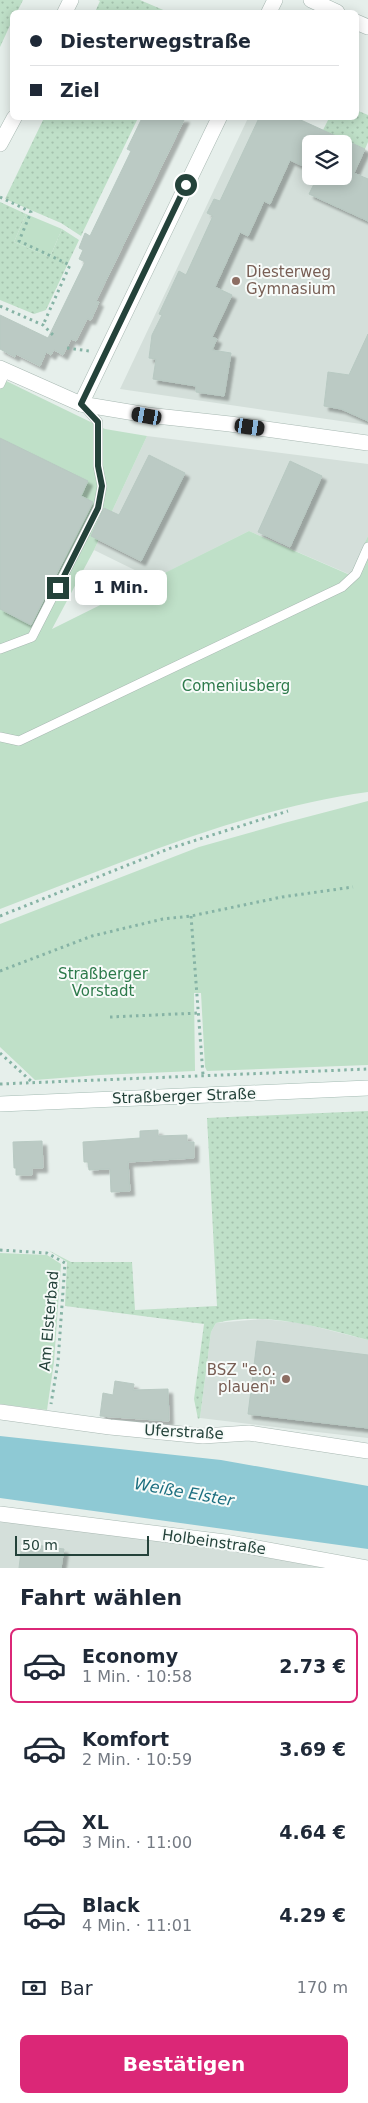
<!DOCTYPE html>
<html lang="de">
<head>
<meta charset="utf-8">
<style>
  :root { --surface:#fff; --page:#f6f6f7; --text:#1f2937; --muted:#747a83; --line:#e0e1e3; --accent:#db2777 }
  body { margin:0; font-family:"DejaVu Sans",sans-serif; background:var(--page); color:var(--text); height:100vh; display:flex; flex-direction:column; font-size:19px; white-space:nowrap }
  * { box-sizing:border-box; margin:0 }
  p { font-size:16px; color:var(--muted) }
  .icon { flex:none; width:28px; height:28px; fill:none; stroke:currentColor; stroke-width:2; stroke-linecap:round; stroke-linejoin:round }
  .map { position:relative; height:1568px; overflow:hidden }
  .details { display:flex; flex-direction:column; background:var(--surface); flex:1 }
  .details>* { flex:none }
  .banner { position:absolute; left:10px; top:10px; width:349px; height:110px; border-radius:8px; box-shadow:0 2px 12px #0003; display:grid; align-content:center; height:110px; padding:0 20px; background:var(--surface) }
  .buttons { position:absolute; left:302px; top:135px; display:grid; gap:10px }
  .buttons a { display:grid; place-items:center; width:50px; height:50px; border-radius:8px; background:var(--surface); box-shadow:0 2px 12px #0003; font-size:25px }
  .scale { position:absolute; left:15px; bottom:12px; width:134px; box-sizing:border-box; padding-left:5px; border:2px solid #24423a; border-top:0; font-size:14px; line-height:18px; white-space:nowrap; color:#24423a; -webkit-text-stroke:4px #f7fbf9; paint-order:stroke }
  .end { position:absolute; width:22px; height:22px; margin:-11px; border:6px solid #24423a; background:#fff; box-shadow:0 0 0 2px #fff }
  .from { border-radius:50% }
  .bubble { position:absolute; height:35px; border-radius:8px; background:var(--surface); box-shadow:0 2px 12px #0003; font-size:16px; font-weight:700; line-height:35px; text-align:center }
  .car { position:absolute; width:15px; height:30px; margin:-15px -8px; border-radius:6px; box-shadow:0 0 4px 1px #0007; background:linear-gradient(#222 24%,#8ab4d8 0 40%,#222 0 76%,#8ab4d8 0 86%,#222 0) }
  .banner b { display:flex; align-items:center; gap:18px; height:48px; font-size:19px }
  .banner b+b { border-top:1px solid var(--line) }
  .banner i { width:12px; height:12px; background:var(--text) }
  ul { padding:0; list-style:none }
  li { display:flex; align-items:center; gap:15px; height:75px; margin:0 10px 8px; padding:0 10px; border:2px solid transparent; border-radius:8px }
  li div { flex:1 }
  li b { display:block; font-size:19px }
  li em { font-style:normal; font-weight:700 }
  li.current { border-color:var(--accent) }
  li>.icon { width:45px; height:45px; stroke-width:1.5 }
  h2 { padding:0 20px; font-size:22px; line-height:60px }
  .pay { display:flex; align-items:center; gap:12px; height:55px; padding:0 20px; font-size:19px }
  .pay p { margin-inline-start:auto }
  .cta { display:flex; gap:10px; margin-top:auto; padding:10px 20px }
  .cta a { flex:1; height:58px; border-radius:8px; background:var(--accent); color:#fff; font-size:20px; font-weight:700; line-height:58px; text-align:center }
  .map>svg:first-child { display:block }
  .built { fill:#d4dfda; fill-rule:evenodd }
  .grass { fill:url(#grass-dots) }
  .green { fill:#bfe0c8 }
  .water { fill:#8ec9d4 }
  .building { fill:#bbcac4; stroke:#b8c9c2; filter:url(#shadow) }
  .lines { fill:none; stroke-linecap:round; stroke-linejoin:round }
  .service-casing { stroke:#a8b8b2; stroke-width:10 }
  .minor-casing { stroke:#a8b8b2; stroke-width:16 }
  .secondary-casing { stroke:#a4bbb3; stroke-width:16 }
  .path { stroke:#86b3a5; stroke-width:3; stroke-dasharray:2.5 4; stroke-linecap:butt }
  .service { stroke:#fff; stroke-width:9 }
  .minor { stroke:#fff; stroke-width:15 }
  .secondary { stroke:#fff; stroke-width:15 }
  .route { stroke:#24423a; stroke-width:6 }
  .education-dot { fill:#8d6e63; stroke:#f7fbf9; stroke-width:2 }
  .labels { text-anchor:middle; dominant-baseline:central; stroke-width:4; stroke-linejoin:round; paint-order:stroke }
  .education-label { font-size:15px; fill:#785e54; stroke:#f7fbf9; text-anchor:start }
  .park-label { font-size:15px; fill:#2d7a4b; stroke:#f7fbf9 }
  .street-label { font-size:15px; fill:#24423a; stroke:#f7fbf9 }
  .water-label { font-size:16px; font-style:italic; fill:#1c6f80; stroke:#f7fbf9 }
</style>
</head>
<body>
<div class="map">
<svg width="368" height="1568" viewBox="0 0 368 1568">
  <defs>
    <pattern id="grass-dots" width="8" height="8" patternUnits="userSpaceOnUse" patternTransform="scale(1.25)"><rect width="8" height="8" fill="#bfe0c8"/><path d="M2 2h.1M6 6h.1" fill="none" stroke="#a4c1ad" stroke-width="1.8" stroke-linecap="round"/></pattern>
    <filter id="shadow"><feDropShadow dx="4.5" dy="4.5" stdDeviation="1" flood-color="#0004"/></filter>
  </defs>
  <rect width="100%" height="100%" fill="#e6efeb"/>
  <g class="built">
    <path d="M248,118H298L368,151V425L120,389ZM311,144H344V176H311Z"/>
    <polygon points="147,436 368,464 368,536 351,575 249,531 153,579 94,550"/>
    <polygon points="262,1319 301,1323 368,1340 368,1438 200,1418 211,1332 216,1323"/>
    <polygon points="0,1522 67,1527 217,1548 324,1568 0,1568"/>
  </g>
  <g class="grass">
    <polygon points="0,0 23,0 17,12 12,12 12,21 0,47"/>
    <polygon points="98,0 140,0 168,12 95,12 100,1"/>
    <polygon points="356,110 368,115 368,142 365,149 323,130 329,118 356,118"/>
    <polygon points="44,118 138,118 81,236 61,223 5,199"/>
    <polygon points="0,202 26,214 14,242 50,257 62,229 79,240 46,310 34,314 0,300"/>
    <path d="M368,1111V1340C319,1327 267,1311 216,1323L211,1332L200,1418L198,1419L194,1399L204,1324L65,1306L67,1262L48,1250L71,1262H132L135,1310L217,1306L207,1118Z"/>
  </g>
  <g class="green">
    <polygon points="26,214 62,229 50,257 14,242"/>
    <path d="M0,378L105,429L147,436L94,550L52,629L249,531L350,575L368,536V792C243,809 118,864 0,909Z"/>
    <polygon points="368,801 368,1065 207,1071 205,1067 201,993 194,993 195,1071 99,1075 35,1080 0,1047 0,924 199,847 284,823"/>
    <polygon points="0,1253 47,1255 61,1264 54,1362 47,1410 0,1404"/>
  </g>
  <polygon class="water" points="0,1436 221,1460 368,1486 368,1549 0,1498"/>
  <g class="building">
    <polygon points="142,118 185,118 96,301 99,302 91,320 87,319 76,341 71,339 63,355 54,350 51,355 46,352 40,366 16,354 15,357 0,349 0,315 48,338 85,262 79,259 83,250 79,248 85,233 90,236 131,151 127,149"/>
    <polygon points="259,118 296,118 365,149 354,173 368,179 368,221 309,194 318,176 344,176 344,144 311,144 311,170 290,160 270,204 264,201 248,236 240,232 215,287 232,295 212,337 217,339 212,350 231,353 224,396 196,392 196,386 153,379 156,359 149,358 152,335 162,315 159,314 179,271 186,275 213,216 207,213 214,199 220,201"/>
    <polygon points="368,334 368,421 341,409 324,406 328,372 349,375"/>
    <polygon points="0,438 88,481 81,496 93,502 31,625 0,609"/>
    <polygon points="149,455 185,473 141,561 91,536 104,508 119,515"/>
    <polygon points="290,461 322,476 290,547 258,532"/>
    <polygon points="158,1130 158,1136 187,1135 187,1142 194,1142 194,1158 128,1162 130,1191 111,1192 110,1169 89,1170 88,1162 84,1162 83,1142 140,1138 140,1131"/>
    <polygon points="42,1141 43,1168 32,1168 32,1175 16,1175 16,1168 14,1168 13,1142"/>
    <polygon points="257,1341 368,1355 368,1428 248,1414"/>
    <polygon points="115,1381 134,1384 133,1390 168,1389 169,1421 100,1416 103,1393 113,1395"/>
    <polygon points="22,1543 64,1549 61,1568 19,1568"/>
  </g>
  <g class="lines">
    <defs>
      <g id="service">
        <polyline points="0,384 6,371"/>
        <polyline points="0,649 32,637 98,508 102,486 98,466 98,422 83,405"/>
        <polyline points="0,737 19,741 342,587 356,574 368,547"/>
      </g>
      <g id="minor">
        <polyline points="311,0 337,12"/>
        <polyline points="65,12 71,0"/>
        <polyline points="269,12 275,0"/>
        <polyline points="356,22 368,27"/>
        <polyline points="0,144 14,118"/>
        <polyline points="0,368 81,404 147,415 230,424 368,443"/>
        <polyline points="81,404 219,118"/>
        <polyline points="0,1412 110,1427 203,1436 249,1433 368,1451"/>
        <polyline points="0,1514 225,1542 367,1568"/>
      </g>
      <polyline id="secondary" points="0,1104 368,1088"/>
    </defs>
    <use href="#service" class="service-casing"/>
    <use href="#minor" class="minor-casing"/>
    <use href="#secondary" class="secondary-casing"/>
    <g class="path">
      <polyline points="0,197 31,212 19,241 70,265 43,325"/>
      <polyline points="0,306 43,325 53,335"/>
      <polyline points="67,348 89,351"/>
      <polyline points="0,916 168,849 288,811"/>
      <polyline points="191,916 203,1075"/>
      <polyline points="0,971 92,936 163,919 191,916 282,897 353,887"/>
      <polyline points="110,1017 199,1013"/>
      <polyline points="0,1053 32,1082"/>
      <polyline points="0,1084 368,1069"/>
      <polyline points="0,1250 47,1253 65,1263 58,1362 51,1404"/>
    </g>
    <use href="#service" class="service"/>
    <use href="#minor" class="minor"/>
    <use href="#secondary" class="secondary"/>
  </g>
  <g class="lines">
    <polyline class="route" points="58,588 98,508 102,486 98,466 98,422 81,404 186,185"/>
  </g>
  <g class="education-dot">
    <circle cx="236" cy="281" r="5"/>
    <circle cx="286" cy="1379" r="5"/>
  </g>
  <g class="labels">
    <g class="education-label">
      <text x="246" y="272">Diesterweg<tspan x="246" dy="17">Gymnasium</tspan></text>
      <text x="276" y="1370" text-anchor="end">BSZ "e.o.<tspan x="276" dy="17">plauen"</tspan></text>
    </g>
    <g class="park-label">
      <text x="236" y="686">Comeniusberg</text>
      <text x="103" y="974">Straßberger<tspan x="103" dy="17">Vorstadt</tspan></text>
    </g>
    <g class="street-label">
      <text transform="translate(184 1096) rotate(-2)">Straßberger Straße</text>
      <text transform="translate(49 1321) rotate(-85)">Am Elsterbad</text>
      <text transform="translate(184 1432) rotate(3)">Uferstraße</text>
      <text transform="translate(214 1542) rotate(8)">Holbeinstraße</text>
    </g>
    <g class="water-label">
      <text transform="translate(184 1492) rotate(10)">Weiße Elster</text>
    </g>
  </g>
</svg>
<div class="buttons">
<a><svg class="icon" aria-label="layers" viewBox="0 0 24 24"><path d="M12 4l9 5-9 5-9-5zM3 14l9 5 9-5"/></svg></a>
</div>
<div class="scale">50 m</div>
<i class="end from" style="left:186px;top:185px"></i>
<i class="end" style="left:58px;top:588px"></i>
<div class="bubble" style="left:75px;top:570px;width:92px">1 Min.</div>
<i class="car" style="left:147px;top:416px;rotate:280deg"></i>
<i class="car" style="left:250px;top:427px;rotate:98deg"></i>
<div class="banner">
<b><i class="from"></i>Diesterwegstraße</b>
<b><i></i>Ziel</b>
</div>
</div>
<section class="details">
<h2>Fahrt wählen</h2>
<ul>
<li class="current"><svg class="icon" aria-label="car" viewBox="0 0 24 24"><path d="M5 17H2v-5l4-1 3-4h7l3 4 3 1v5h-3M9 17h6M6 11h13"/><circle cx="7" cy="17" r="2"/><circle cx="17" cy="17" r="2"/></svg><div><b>Economy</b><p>1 Min. · 10:58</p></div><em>2.73 €</em></li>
<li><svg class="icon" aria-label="car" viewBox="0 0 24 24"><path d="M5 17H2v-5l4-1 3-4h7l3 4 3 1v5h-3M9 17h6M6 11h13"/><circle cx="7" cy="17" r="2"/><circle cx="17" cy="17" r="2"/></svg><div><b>Komfort</b><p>2 Min. · 10:59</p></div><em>3.69 €</em></li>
<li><svg class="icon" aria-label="car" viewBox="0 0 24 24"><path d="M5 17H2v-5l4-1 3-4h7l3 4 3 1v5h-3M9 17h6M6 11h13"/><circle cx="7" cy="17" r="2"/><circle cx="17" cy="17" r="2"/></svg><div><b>XL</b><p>3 Min. · 11:00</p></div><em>4.64 €</em></li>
<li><svg class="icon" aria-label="car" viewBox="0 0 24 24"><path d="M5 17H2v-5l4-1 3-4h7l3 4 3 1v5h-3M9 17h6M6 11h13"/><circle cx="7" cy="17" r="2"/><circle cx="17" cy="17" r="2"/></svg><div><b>Black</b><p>4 Min. · 11:01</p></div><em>4.29 €</em></li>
</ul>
<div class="pay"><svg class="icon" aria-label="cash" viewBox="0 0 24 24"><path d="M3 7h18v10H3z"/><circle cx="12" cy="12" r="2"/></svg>Bar<p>170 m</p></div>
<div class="cta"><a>Bestätigen</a></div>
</section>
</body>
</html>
